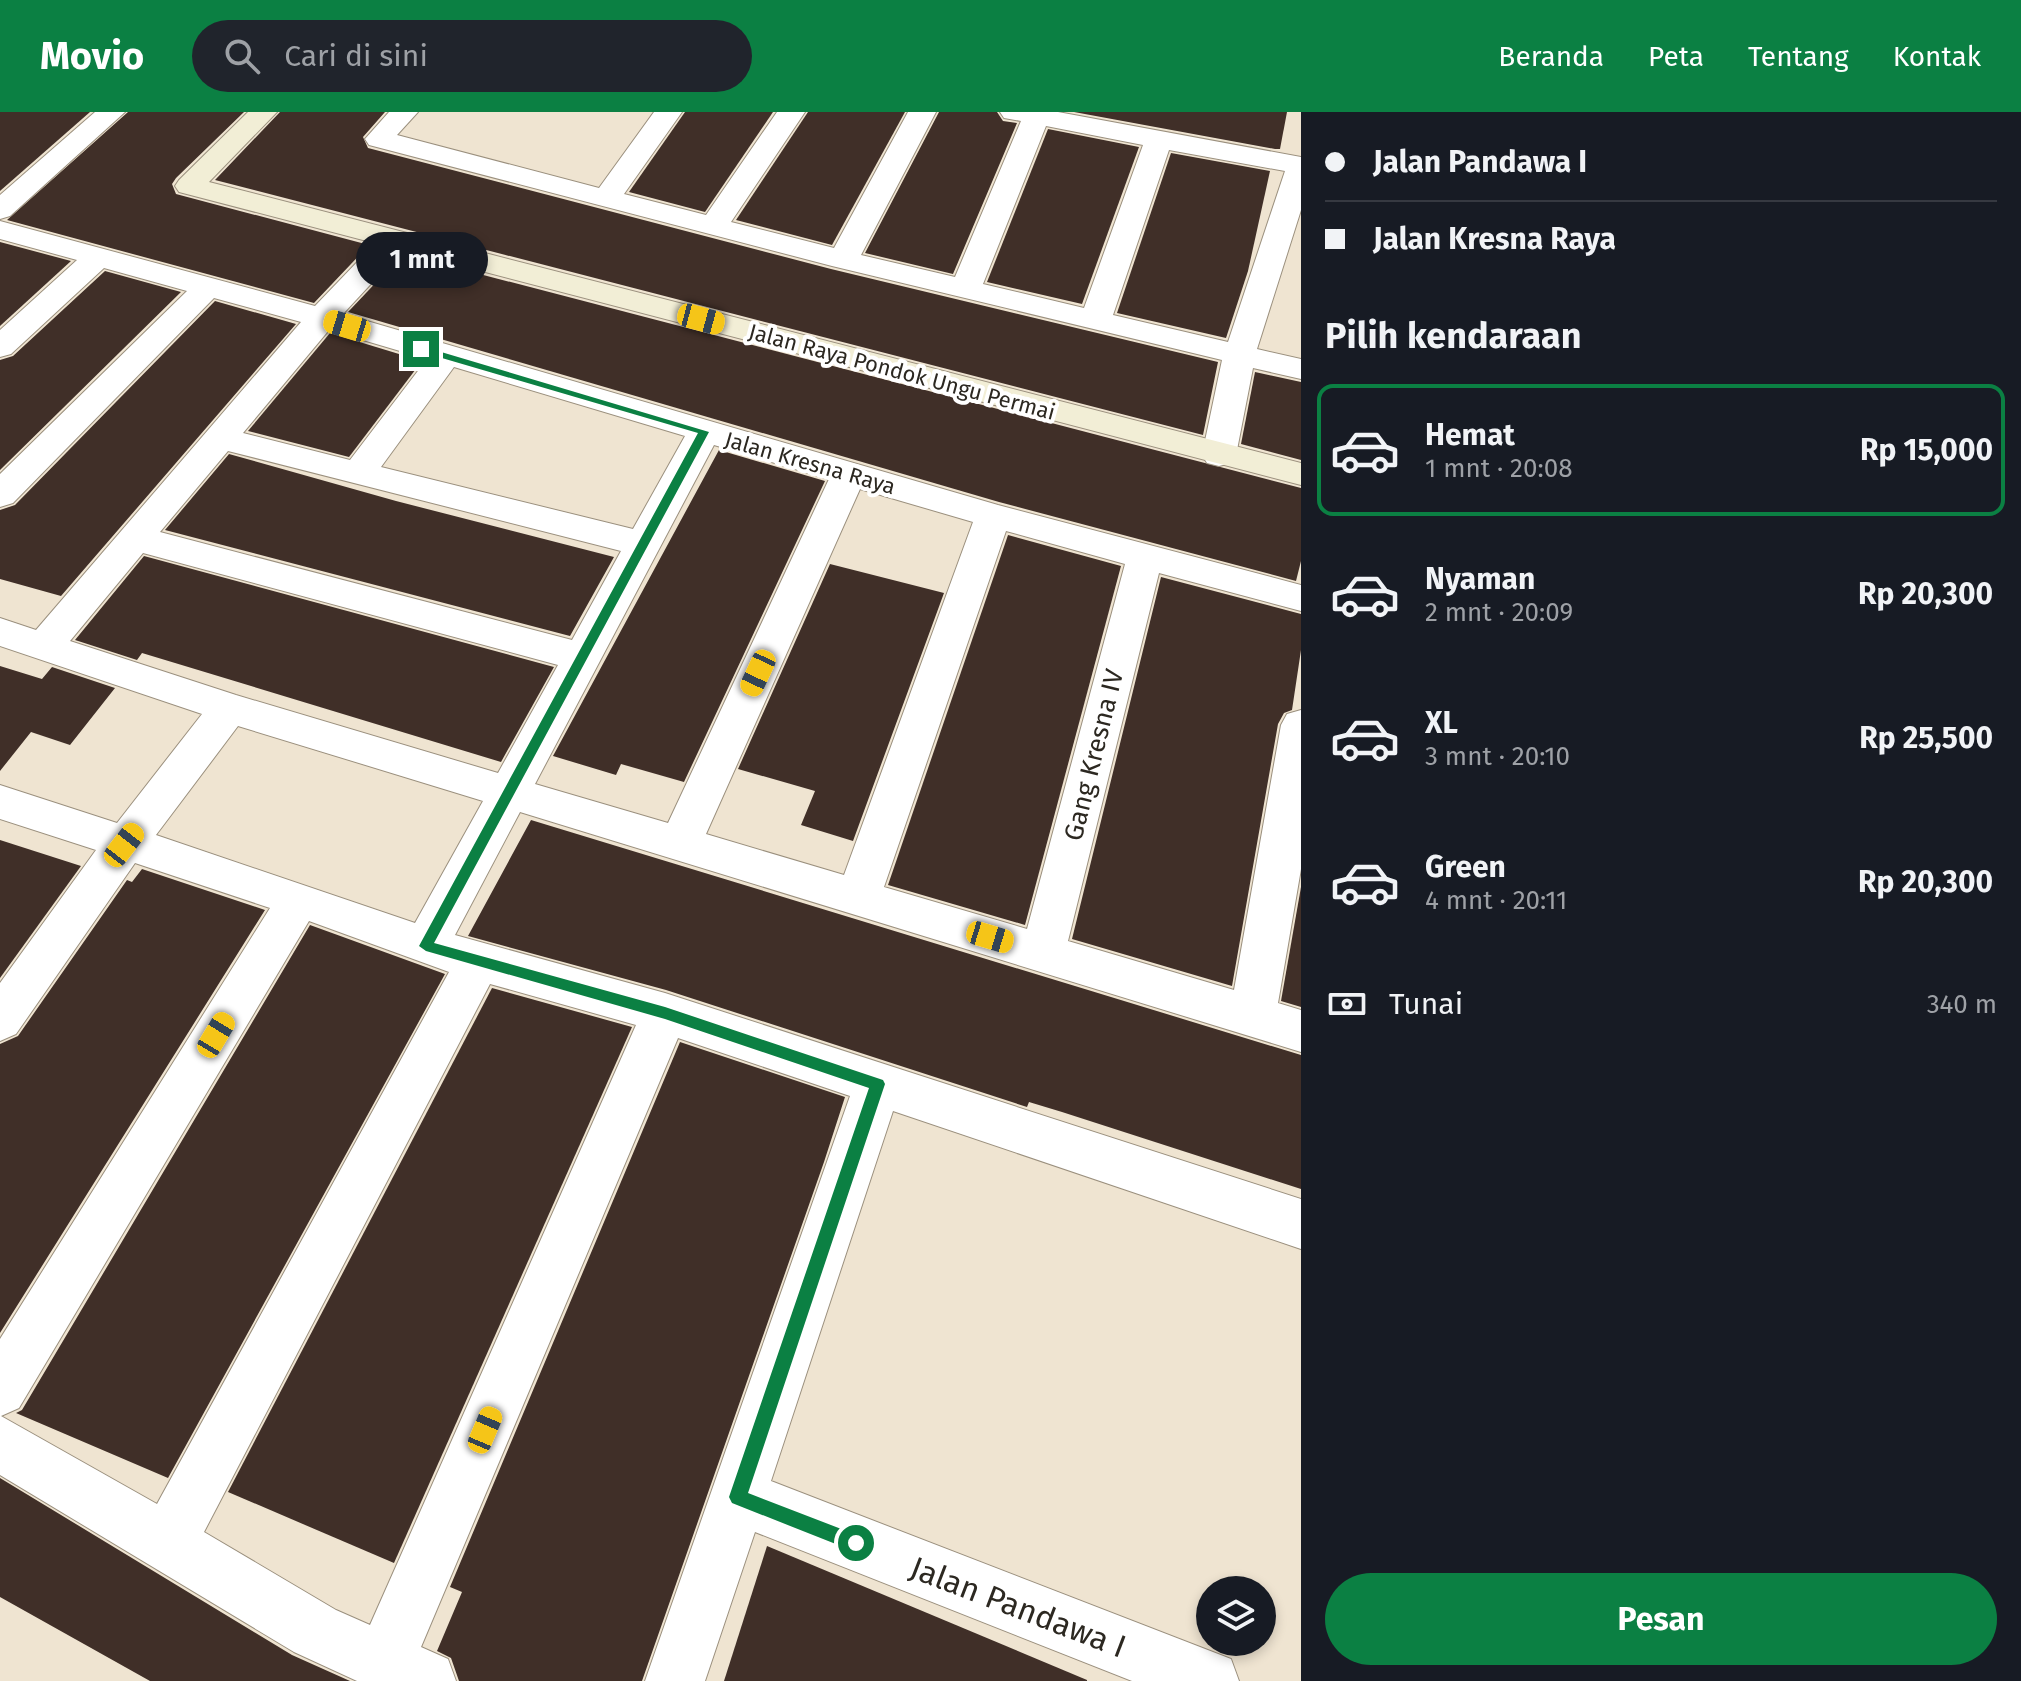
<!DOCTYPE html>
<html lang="id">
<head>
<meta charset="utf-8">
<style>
  :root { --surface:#171b24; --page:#20242c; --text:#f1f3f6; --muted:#9ea1a6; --line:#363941; --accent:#0b8043 }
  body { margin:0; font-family:"Fira Sans",sans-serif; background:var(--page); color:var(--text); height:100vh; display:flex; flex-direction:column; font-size:30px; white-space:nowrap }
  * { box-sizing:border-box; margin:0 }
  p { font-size:26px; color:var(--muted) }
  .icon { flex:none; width:44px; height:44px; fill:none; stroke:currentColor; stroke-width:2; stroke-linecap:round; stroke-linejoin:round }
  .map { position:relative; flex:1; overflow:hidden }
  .panel { display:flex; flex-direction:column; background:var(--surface); width:720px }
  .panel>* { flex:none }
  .top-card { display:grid; align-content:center; height:176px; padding:0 24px; background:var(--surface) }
  .controls { position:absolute; left:1196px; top:1464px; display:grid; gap:16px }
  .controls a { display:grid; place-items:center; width:80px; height:80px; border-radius:50%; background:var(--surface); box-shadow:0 4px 12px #0003; font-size:40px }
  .end { position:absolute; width:36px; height:36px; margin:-18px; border:10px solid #0b8043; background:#fff; box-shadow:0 0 0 4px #fff }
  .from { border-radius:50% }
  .bubble { position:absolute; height:56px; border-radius:28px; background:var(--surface); box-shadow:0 4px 12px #0003; font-size:26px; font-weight:700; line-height:56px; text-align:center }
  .car { position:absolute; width:24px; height:48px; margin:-24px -12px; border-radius:10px; box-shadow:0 0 6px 2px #0007; background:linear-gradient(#f5c518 24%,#345 0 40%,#f5c518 0 76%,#345 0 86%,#f5c518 0) }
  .top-card b { display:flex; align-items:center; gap:28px; height:76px; font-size:30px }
  .top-card b+b { border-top:2px solid var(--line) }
  .top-card i { width:20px; height:20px; background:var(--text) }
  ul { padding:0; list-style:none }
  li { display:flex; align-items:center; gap:24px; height:132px; margin:0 16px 12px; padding:0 8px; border:4px solid transparent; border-radius:16px }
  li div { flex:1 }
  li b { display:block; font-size:30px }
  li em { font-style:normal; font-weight:700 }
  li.selected { border-color:var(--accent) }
  li>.icon { width:72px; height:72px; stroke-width:1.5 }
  h2 { padding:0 24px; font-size:36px; line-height:96px }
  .pay { display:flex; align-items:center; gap:20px; height:88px; padding:0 24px; font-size:30px }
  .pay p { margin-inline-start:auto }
  .cta { display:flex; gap:16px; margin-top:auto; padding:16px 24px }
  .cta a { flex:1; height:92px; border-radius:48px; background:var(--accent); color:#fff; font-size:32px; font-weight:700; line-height:92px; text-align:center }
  header { display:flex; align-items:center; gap:48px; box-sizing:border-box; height:112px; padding:0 40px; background:var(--accent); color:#fff }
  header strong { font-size:38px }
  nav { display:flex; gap:44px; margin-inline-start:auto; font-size:28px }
  .search { width:560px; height:72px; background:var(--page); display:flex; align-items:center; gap:20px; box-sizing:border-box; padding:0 28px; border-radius:44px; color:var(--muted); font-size:30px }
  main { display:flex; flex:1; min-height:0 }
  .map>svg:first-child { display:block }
  .building { fill:#402f28 }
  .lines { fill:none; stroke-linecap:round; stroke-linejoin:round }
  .street-casing { stroke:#9b907e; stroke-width:2 }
  .secondary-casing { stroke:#9b907e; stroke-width:2 }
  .street { fill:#fff; fill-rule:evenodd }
  .secondary { fill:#f2eed6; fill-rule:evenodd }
  .route { fill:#0b8043 }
  .labels { text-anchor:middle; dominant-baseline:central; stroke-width:8; stroke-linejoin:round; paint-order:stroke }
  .far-street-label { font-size:22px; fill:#2c2821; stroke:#fff }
  .street-label { font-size:26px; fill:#2c2821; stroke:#fff }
  .near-street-label { font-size:32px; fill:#2c2821; stroke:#fff }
</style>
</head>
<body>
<header>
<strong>Movio</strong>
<div class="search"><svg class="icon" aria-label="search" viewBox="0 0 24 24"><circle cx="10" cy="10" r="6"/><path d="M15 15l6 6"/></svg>Cari di sini</div>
<nav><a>Beranda</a><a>Peta</a><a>Tentang</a><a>Kontak</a></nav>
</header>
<main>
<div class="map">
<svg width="1301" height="1569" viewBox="0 0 1301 1569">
  <rect width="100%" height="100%" fill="#efe4d1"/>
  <g class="building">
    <polygon points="0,0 90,0 0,79"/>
    <polygon points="128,0 244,0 176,66 172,72 176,82 369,133 314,191 7,108"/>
    <polygon points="280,0 385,0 363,25 368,36 831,157 1218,250 1203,323 215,68"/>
    <polygon points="685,0 773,0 705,100 629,80"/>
    <polygon points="808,0 905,0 832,133 736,108"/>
    <polygon points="939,0 997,0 1003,9 1017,11 953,162 865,141"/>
    <polygon points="1074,0 1287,0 1280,37 1275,37"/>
    <polygon points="1048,17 1139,35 1082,192 987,170"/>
    <polygon points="1171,41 1270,59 1248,159 1226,226 1117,201"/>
    <polygon points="0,130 71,149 0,214"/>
    <polygon points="403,142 1301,376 1301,449 1296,469 999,390 348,200"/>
    <polygon points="105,159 181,180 0,358 0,248 13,244"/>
    <polygon points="215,189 296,212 61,484 0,467 0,398 15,393"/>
    <polygon points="330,221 422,249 349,345 248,319"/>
    <polygon points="1255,260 1301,270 1301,348 1241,332"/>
    <polygon points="719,338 825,369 684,670 621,652 616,663 553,644"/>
    <polygon points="229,342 396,389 614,445 570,524 165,418"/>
    <polygon points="1008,423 1121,454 1025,813 888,773"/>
    <polygon points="144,444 554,555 501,650 142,541 137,548 75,528"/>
    <polygon points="830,452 944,481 853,729 801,713 815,679 738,657"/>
    <polygon points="1161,465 1301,502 1301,538 1292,598 1284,601 1278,612 1232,874 1072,827"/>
    <polygon points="0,554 42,567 52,555 115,576 70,633 31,620 0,659"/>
    <polygon points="531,708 1301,943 1301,1077 1062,1000 1029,990 1027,995 666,878 468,824"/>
    <polygon points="0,728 81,754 0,866"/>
    <polygon points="142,757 265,798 0,1221 0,932 18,924 127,768 132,770"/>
    <polygon points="1301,775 1301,895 1281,889"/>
    <polygon points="310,813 445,862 168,1366 16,1301 22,1298"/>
    <polygon points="492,876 632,915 394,1451 228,1380"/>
    <polygon points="680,930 845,985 824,1050 642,1569 459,1569 451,1546 437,1539 462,1480 450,1475"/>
    <polygon points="0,1366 292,1543 350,1569 150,1569 0,1485"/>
    <polygon points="767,1434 1087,1568 1087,1569 724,1569"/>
  </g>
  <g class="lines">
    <defs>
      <g id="street">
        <polygon points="95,0 125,0 10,104 0,107 0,83"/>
        <path d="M389,0H418L397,23L599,76L654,0H682L624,82L706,103L777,0H805L731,110L834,136L908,0H936L861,143L955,165L1021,9L1004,6L1000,0H1058L1301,45V98L1257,237L1301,247V267L1253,256L1236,343L1231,351L1219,354L1207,351L1202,343L1222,248L832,154L369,33L365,27ZM1046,14L1143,33L1084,196L983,172ZM1169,38L1285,59L1228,230L1113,203Z"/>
        <path d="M0,109L315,194L385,121H407L411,127L407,133L343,202L998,393L1301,473V499L1159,461L1068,829L1234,878L1281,613L1287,602L1301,598V757L1278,891L1301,898V940L520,700L455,823L665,881L1301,1087V1137L893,999L771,1369L1231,1547L1239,1569H1132L755,1420L705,1569H645L850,984L678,926L421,1535L448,1547L456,1569H357L294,1540L0,1363V1227L270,796L135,751L16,922L0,929V871L96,738L0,707V673L117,711L202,602L0,534V506L36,518L301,210L214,186L13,391L0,395V362L187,179L104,156L11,242L0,245V218L77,148L0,127ZM329,218L427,247L350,348L243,321ZM454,255L685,324L633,417L381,355ZM714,333L829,367L668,711L535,672ZM228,339L621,439L572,528L160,420ZM860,377L973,410L844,763L706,722ZM1006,419L1125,452L1027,817L884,775ZM143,441L558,553L498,661L236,583L70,529ZM238,614L483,689L415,811L156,723ZM309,809L449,860L157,1392L1,1304L19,1296ZM490,872L636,913L370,1513L336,1498L204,1420Z"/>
      </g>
      <polygon id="secondary" points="248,0 277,0 209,70 1301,351 1301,373 179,80 175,74 179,68"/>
    </defs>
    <use href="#street" class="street-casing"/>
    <use href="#secondary" class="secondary-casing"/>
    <use href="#street" class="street"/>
    <use href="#secondary" class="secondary"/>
  </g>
  <polygon class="route" points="421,234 709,320 434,831 665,895 883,968 885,972 748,1381 862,1425 862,1437 856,1440 732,1391 729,1385 869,976 665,907 426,839 419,834 698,321 418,239"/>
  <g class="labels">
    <g class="far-street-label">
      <text transform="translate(902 260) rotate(15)">Jalan Raya Pondok Ungu Permai</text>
      <text transform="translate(810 351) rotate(16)">Jalan Kresna Raya</text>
    </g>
    <g class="street-label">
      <text transform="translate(1094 643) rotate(-76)">Gang Kresna IV</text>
    </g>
    <g class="near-street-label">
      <text transform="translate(1018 1495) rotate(21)">Jalan Pandawa I</text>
    </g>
  </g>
</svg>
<div class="controls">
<a><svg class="icon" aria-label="layers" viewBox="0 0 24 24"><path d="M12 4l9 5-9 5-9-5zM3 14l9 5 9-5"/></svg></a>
</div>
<i class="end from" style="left:856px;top:1431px"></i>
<i class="end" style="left:421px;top:237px"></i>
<div class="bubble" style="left:356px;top:120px;width:132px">1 mnt</div>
<i class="car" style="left:701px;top:207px;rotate:105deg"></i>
<i class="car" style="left:347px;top:214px;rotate:287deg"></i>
<i class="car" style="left:758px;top:561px;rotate:205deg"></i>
<i class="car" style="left:124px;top:733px;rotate:38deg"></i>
<i class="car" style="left:990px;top:825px;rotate:107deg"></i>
<i class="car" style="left:216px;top:923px;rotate:31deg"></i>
<i class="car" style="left:485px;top:1318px;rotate:23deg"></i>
</div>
<section class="panel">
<div class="top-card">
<b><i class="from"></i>Jalan Pandawa I</b>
<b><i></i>Jalan Kresna Raya</b>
</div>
<h2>Pilih kendaraan</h2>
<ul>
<li class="selected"><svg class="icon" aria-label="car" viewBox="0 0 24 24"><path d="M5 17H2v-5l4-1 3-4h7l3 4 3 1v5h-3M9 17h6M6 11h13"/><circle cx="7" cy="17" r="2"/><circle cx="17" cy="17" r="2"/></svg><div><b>Hemat</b><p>1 mnt · 20:08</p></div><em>Rp 15,000</em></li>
<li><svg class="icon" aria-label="car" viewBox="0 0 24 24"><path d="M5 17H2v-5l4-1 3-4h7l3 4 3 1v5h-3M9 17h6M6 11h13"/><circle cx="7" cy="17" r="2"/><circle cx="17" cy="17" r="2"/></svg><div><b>Nyaman</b><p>2 mnt · 20:09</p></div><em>Rp 20,300</em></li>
<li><svg class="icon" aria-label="car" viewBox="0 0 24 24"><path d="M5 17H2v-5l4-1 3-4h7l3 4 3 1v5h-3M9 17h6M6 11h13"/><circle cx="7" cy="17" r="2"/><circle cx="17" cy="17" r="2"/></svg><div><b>XL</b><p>3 mnt · 20:10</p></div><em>Rp 25,500</em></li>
<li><svg class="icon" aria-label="car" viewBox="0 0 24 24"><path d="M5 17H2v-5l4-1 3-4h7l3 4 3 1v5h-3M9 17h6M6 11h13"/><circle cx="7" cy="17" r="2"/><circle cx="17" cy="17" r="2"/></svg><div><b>Green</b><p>4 mnt · 20:11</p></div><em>Rp 20,300</em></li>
</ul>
<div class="pay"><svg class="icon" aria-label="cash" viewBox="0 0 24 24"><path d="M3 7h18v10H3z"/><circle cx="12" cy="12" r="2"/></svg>Tunai<p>340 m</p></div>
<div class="cta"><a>Pesan</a></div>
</section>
</main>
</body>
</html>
